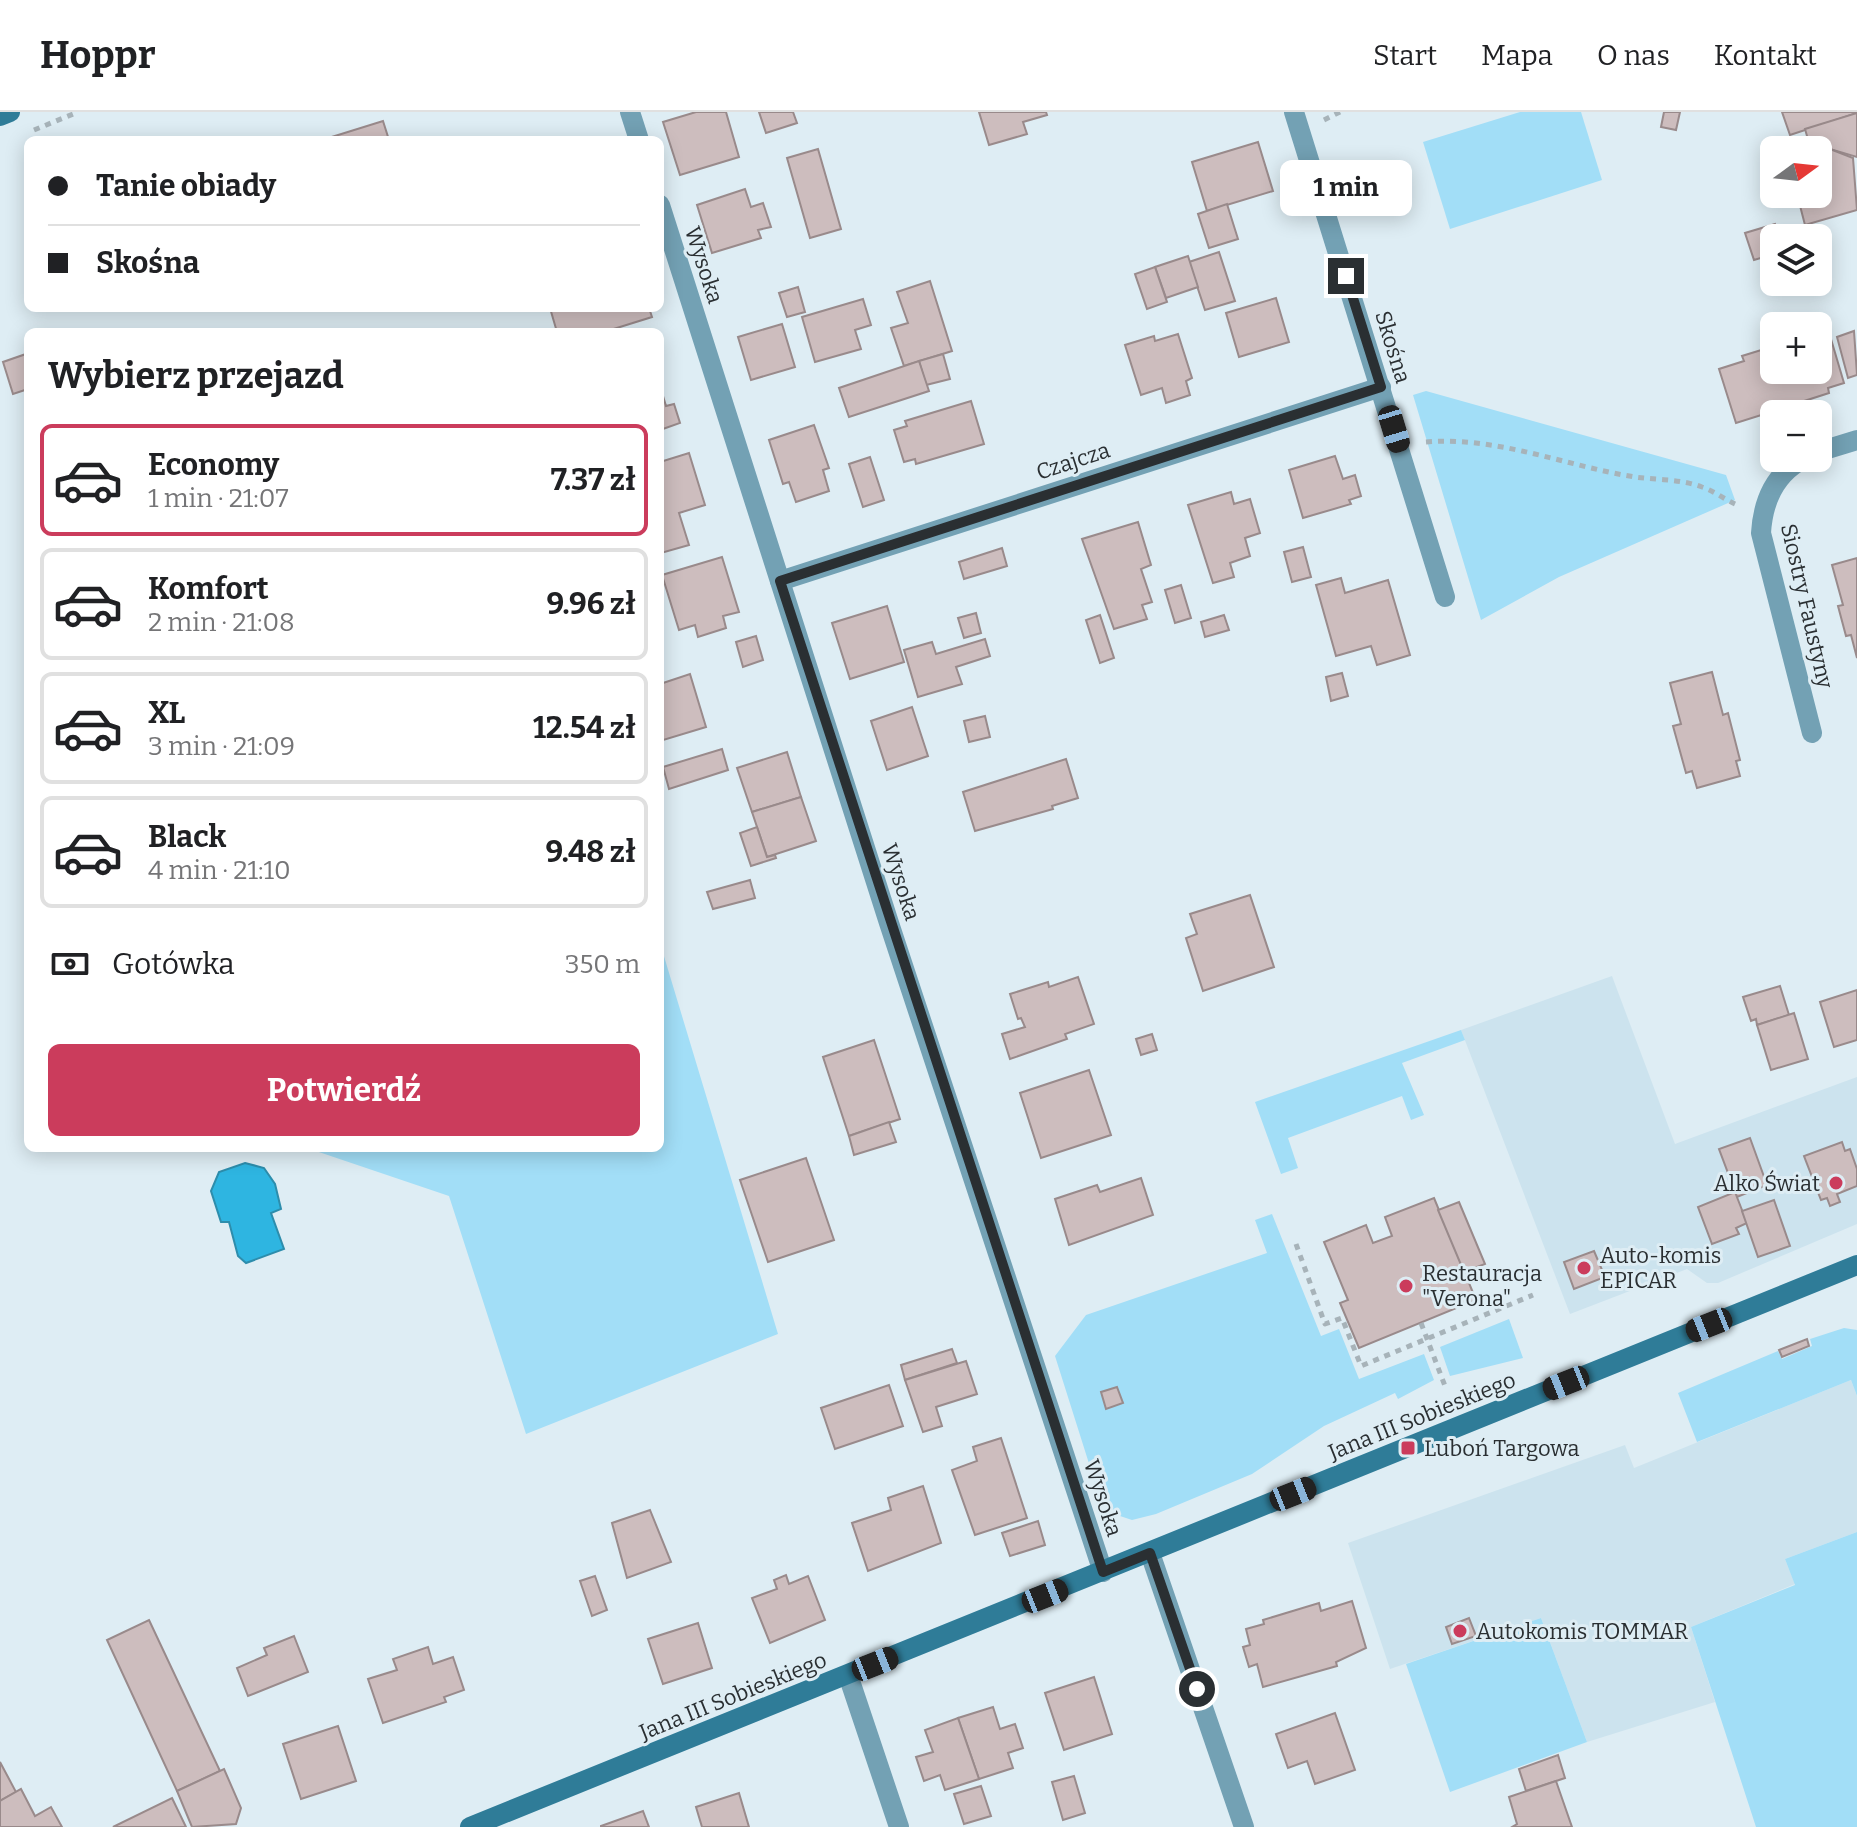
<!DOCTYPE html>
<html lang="pl">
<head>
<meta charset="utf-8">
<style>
  :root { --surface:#fff; --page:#f6f6f6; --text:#202124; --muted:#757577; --line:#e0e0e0; --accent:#cb3c5c }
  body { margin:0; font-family:Bitter,serif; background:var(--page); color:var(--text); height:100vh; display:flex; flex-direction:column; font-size:30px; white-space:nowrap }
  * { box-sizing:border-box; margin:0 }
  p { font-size:26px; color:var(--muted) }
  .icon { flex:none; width:44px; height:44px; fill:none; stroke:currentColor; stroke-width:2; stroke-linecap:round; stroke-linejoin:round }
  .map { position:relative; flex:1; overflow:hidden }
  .drawer { position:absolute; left:24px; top:216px; width:640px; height:824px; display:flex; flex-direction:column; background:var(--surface); border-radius:12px; box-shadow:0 4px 20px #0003 }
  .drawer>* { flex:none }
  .guide { position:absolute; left:24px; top:24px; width:640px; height:176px; border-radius:12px; box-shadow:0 4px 20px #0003; display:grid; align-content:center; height:176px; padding:0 24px; background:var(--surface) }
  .needle { width:52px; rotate:75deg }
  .tools { position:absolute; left:1760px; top:24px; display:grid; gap:16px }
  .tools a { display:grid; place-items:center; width:72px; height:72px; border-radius:12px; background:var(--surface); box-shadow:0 4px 20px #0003; font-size:40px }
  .end { position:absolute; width:36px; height:36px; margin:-18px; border:10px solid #2a2f32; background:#fff; box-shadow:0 0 0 4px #fff }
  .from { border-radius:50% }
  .bubble { position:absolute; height:56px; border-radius:12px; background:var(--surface); box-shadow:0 4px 20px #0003; font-size:26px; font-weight:700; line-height:56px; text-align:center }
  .car { position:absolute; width:24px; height:48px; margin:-24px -12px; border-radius:10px; box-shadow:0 0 6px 2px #0007; background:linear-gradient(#222 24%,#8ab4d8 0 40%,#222 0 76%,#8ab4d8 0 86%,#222 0) }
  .guide b { display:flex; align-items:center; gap:28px; height:76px; font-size:30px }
  .guide b+b { border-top:2px solid var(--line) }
  .guide i { width:20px; height:20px; background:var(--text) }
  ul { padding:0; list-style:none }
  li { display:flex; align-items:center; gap:24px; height:112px; margin:0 16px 12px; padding:0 8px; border:4px solid var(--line); border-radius:12px }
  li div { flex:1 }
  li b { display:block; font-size:30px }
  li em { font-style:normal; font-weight:700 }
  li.current { border-color:var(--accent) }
  li>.icon { width:72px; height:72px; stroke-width:1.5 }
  h2 { padding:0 24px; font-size:36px; line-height:96px }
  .pay { display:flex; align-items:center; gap:20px; height:88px; padding:0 24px; font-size:30px }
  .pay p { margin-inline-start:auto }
  .cta { display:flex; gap:16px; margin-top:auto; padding:16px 24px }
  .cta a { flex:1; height:92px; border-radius:12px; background:var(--accent); color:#fff; font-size:32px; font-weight:700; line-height:92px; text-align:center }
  header { display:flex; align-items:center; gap:48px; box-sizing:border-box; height:112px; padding:0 40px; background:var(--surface); border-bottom:2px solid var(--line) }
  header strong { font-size:38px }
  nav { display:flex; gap:44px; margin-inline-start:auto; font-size:28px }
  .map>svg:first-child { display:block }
  .built { fill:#cce3ee }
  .green { fill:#a2def7 }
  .water { fill:#2eb5e1; stroke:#2d8dac; stroke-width:2 }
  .building { fill:#cdbdbe; stroke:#998a8b; stroke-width:2 }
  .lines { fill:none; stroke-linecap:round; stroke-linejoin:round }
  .path { stroke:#a7b3b9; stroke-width:5; stroke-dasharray:6 6; stroke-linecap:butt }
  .street { stroke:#73a1b4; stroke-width:20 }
  .secondary { stroke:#2f7c98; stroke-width:20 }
  .route { stroke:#2a2f32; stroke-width:10 }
  .poi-dot { fill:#cb3c5c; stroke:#deedf4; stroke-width:3 }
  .labels { text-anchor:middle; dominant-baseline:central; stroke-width:6; stroke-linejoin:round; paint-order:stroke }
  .street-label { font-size:22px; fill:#2a2f32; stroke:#deedf4 }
  .poi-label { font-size:22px; fill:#2a2f32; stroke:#deedf4; text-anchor:start }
</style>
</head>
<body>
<header>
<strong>Hoppr</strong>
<nav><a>Start</a><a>Mapa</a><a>O nas</a><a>Kontakt</a></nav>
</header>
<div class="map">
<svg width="1857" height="1715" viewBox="0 0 1857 1715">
  <rect width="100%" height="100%" fill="#deedf4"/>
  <g class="built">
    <polygon points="1612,864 1675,1032 1857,965 1857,1112 1718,1171 1707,1171 1687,1157 1570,1202 1461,918"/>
    <polygon points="1851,1268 1857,1284 1857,1420 1785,1447 1795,1472 1691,1515 1715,1590 1587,1630 1541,1506 1390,1557 1348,1431 1625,1333 1634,1356"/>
  </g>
  <g class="green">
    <polygon points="1520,0 1581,0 1602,68 1450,117 1423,30"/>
    <polygon points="1426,279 1726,363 1735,388 1559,465 1481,508 1413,283"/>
    <polygon points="660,831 778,1222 526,1322 449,1084 307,1036 660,1036"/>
    <polygon points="1461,918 1465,928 1402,951 1424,1003 1411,1008 1402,984 1288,1026 1298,1056 1281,1062 1255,990"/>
    <polygon points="1272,1102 1321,1224 1339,1217 1359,1267 1424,1242 1434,1268 1398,1287 1395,1281 1324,1314 1252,1362 1156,1402 1132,1408 1117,1403 1098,1380 1055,1244 1086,1203 1267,1141 1255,1108"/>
    <polygon points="1509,1207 1523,1246 1450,1264 1440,1235"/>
    <polygon points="1844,1216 1857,1218 1857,1284 1851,1268 1697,1330 1678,1281 1778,1239 1782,1247 1812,1234 1810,1227"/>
    <polygon points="1857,1420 1857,1715 1756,1715 1691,1515 1795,1473 1785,1447"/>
    <polygon points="1541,1506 1587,1630 1450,1680 1406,1552"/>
  </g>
  <polygon class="water" points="245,1051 264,1056 275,1072 281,1097 271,1101 284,1137 246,1151 238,1144 229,1110 221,1110 211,1079 219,1060"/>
  <g class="building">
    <polygon points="696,0 726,0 739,45 680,63 663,10"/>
    <polygon points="759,0 793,0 797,11 766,21"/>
    <polygon points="979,0 1046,0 1047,3 1023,10 1027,22 989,33"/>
    <polygon points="1664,0 1680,0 1676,18 1661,15"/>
    <polygon points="1782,0 1857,0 1857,1 1790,23"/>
    <polygon points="1857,1 1857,45 1830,37 1811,38 1805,17"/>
    <polygon points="383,9 389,28 322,28"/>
    <polygon points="1258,30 1273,79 1207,99 1192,50"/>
    <polygon points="818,37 841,117 810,126 787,46"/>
    <polygon points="1830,37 1853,46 1857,98 1805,113 1797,82 1818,82 1818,40"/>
    <polygon points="745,77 751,95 763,91 771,115 758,118 761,126 712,141 697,93"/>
    <polygon points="1227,92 1238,127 1209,136 1198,102"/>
    <polygon points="1775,112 1780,126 1774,126 1774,142 1754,148 1745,121"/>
    <polygon points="1219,140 1235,189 1205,198 1189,150"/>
    <polygon points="1188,144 1198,175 1166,186 1155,155"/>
    <polygon points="1155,155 1167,190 1147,197 1135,162"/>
    <polygon points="930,169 952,239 904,254 891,216 908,211 897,180"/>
    <polygon points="798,175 805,200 787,205 779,181"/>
    <polygon points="1276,186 1289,230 1239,245 1226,201"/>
    <polygon points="863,187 871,213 855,218 861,237 815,250 802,205"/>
    <polygon points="550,196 649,196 652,205 604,220 557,220"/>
    <polygon points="782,212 795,255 751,268 738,225"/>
    <polygon points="1828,217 1844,271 1828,276 1829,281 1795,292 1798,302 1775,302 1774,299 1736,311 1719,257 1744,249 1742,244 1774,234 1774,258 1818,258 1818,220"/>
    <polygon points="1854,219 1857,263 1848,266 1837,225"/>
    <polygon points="1178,222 1192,266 1186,269 1190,283 1166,291 1162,276 1141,283 1125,233 1154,224 1155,229"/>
    <polygon points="26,242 28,277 13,282 3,250"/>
    <polygon points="943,242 950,267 926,273 919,249"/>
    <polygon points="919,249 929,279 849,305 839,276"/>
    <polygon points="660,274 666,294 674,292 680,311 660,318"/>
    <polygon points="971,289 984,332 916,352 915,347 904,350 894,318 907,314 905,309"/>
    <polygon points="814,313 829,356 823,358 829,379 796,390 789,370 783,372 769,328"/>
    <polygon points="689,341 705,393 679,401 689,433 661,441 660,350"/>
    <polygon points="1335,344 1343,367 1355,363 1361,384 1349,388 1351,392 1303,406 1289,358"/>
    <polygon points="870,345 884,388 863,395 849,352"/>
    <polygon points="1231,380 1234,392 1250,387 1260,421 1245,426 1250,444 1230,451 1234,465 1213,471 1188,393"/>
    <polygon points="1138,410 1151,453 1141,457 1152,490 1142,493 1147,507 1114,517 1082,427"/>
    <polygon points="1303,435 1311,465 1292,470 1284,440"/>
    <polygon points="1002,436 1007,454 964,467 959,450"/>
    <polygon points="722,445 739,500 723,504 726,516 698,525 695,513 679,518 662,463"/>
    <polygon points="1857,446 1857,546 1851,523 1846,524 1838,494 1843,493 1832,453"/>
    <polygon points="1341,466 1345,481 1388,468 1410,543 1377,553 1371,534 1336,544 1316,473"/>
    <polygon points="1181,473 1191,506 1175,511 1165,478"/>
    <polygon points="887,494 904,550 850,567 832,511"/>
    <polygon points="976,501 981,521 964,526 958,506"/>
    <polygon points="1100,503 1114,546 1100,551 1086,508"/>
    <polygon points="1224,503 1229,518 1205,525 1201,510"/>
    <polygon points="756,524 763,548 743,555 736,530"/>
    <polygon points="985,527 990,544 956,555 962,572 918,585 904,538 932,530 936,542"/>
    <polygon points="1712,560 1723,603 1728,601 1740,648 1736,649 1740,664 1697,676 1692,659 1686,661 1673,614 1681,612 1670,571"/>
    <polygon points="1342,561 1348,584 1331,589 1326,565"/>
    <polygon points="690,562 706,615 660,629 660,572"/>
    <polygon points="912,595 928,644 887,658 871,609"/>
    <polygon points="985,604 990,625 969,630 964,609"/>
    <polygon points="722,637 728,658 669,677 663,655"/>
    <polygon points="787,640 801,685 752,700 737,656"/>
    <polygon points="1066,647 1078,686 1052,694 1053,697 975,719 963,680"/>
    <polygon points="801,685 816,729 767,745 752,700"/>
    <polygon points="757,715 767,745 775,743 776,746 751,754 740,721"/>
    <polygon points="750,768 755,786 713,797 707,780"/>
    <polygon points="1250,783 1274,855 1203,879 1186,826 1197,822 1190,802"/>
    <polygon points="1078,865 1094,912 1065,922 1067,927 1010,947 1002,922 1025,915 1021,906 1018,907 1010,882 1048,870 1049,875"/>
    <polygon points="1780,874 1789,903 1757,913 1756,907 1751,909 1743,885"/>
    <polygon points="1857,878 1857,928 1834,935 1820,890"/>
    <polygon points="1794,901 1808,947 1771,958 1757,913"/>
    <polygon points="1152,922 1157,938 1141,943 1136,927"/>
    <polygon points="874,928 900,1007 849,1024 823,945"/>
    <polygon points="1089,958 1111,1023 1041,1046 1020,981"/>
    <polygon points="889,1010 896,1030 854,1043 849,1024"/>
    <polygon points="1750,1026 1767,1073 1737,1085 1719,1037"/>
    <polygon points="1842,1030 1845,1039 1850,1037 1857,1057 1857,1074 1837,1082 1840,1090 1830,1094 1827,1086 1821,1088 1804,1044"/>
    <polygon points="806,1046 834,1128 768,1150 740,1068"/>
    <polygon points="1141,1066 1153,1103 1069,1133 1055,1087 1097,1073 1100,1080"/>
    <polygon points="1735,1080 1747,1111 1736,1116 1739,1122 1712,1132 1698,1095"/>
    <polygon points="1434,1086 1476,1188 1359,1236 1340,1191 1348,1188 1324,1130 1366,1113 1373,1131 1392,1124 1385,1105"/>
    <polygon points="1774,1088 1790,1134 1758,1145 1742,1099"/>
    <polygon points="1459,1090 1485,1152 1464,1160 1438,1098"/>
    <polygon points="1594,1139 1605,1165 1574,1177 1564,1150"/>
    <polygon points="1807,1227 1809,1234 1782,1245 1779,1238"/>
    <polygon points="952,1237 957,1251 905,1268 901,1253"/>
    <polygon points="966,1249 977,1282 936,1295 942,1314 923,1320 905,1268"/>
    <polygon points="889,1273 903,1314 835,1337 821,1296"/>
    <polygon points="1117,1275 1123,1291 1106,1297 1101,1280"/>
    <polygon points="1001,1326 1027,1406 975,1423 952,1358 977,1349 973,1335"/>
    <polygon points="923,1374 941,1431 868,1459 852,1411 891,1398 888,1386"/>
    <polygon points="650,1398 671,1450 627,1466 612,1411"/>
    <polygon points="1038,1409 1045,1433 1010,1444 1002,1421"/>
    <polygon points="786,1463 789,1472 808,1464 825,1508 770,1531 752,1486 777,1477 774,1468"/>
    <polygon points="595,1464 607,1498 592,1504 580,1469"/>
    <polygon points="1352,1489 1366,1536 1336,1550 1337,1554 1263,1575 1257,1552 1249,1555 1243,1535 1250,1533 1246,1517 1264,1512 1263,1508 1319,1491 1321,1499"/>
    <polygon points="1469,1506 1476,1524 1452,1532 1446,1515"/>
    <polygon points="149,1508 220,1659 177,1679 107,1528"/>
    <polygon points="698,1511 712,1556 663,1572 648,1527"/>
    <polygon points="294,1524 308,1560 248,1584 237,1556 267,1543 264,1536"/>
    <polygon points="428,1535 433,1552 453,1545 464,1578 444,1585 446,1590 383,1611 368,1567 397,1558 393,1547"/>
    <polygon points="1094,1565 1112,1622 1064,1638 1045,1581"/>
    <polygon points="993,1595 1000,1617 1015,1612 1023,1636 1008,1641 1013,1656 979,1667 958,1606"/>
    <polygon points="1335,1601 1355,1658 1315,1672 1307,1649 1288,1656 1276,1622"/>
    <polygon points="958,1606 979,1667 945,1678 940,1663 924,1669 916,1645 933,1640 925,1618"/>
    <polygon points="338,1614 356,1669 301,1687 283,1632"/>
    <polygon points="1558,1643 1565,1666 1526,1679 1519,1657"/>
    <polygon points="0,1650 16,1680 0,1689"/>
    <polygon points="224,1657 241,1696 236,1712 192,1715 177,1679"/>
    <polygon points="1074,1664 1085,1701 1063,1708 1052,1670"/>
    <polygon points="1556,1669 1572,1715 1512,1715 1517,1712 1509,1685"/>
    <polygon points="981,1674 991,1704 964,1712 954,1682"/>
    <polygon points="21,1677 35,1704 51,1695 62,1715 0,1715 0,1689"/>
    <polygon points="739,1681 749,1715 702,1715 696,1695"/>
    <polygon points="172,1686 186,1715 113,1715"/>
    <polygon points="643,1699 649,1715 601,1715 601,1714"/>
  </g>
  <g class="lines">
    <g class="path">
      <polyline points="1324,8 1340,0"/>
      <polyline points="34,18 78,0"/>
      <path d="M1426,330C1497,324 1566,354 1635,365C1657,368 1681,367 1702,375C1714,379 1724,387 1735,392"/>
      <polyline points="1296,1132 1325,1212 1342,1206 1361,1254 1533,1183"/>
      <polyline points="1421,1211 1445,1274"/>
    </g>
    <g class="street">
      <polyline points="630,0 639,28"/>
      <polyline points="1294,0 1445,485"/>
      <polyline points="660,93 889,811 1103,1460"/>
      <polyline points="1818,340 1857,328"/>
      <path d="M1805,346C1775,361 1763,389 1761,421L1812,621"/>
      <polyline points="780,469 1381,275"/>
      <polyline points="1150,1441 1244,1715"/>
      <polyline points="848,1563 899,1715"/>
    </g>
    <g class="secondary">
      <polyline points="0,4 10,0"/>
      <polyline points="470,1715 1857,1153"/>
    </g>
  </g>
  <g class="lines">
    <polyline class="route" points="1197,1577 1150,1441 1103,1460 780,469 1381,275 1346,164"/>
  </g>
  <g class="poi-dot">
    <circle cx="1836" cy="1071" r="8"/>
    <circle cx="1584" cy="1156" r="8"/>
    <circle cx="1406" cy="1174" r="8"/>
    <rect x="1400" y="1328" width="16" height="16" rx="4"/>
    <circle cx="1460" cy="1519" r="8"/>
  </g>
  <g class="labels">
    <g class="street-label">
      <text transform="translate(704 153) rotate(72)">Wysoka</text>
      <text transform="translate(1393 235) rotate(73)">Skośna</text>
      <text transform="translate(1073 349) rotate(-18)">Czajcza</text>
      <text transform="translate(1807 494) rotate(77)">Siostry Faustyny</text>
      <text transform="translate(901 770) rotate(72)">Wysoka</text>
      <text transform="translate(1422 1304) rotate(-22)">Jana III Sobieskiego</text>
      <text transform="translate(1103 1386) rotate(72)">Wysoka</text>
      <text transform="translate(733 1584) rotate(-22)">Jana III Sobieskiego</text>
    </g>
    <g class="poi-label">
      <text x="1820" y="1071" text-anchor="end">Alko Świat</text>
      <text x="1600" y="1143">Auto-komis<tspan x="1600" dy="25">EPICAR</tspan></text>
      <text x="1422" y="1161">Restauracja<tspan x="1422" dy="25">"Verona"</tspan></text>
      <text x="1424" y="1336">Luboń Targowa</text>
      <text x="1476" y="1519">Autokomis TOMMAR</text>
    </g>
  </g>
</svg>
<div class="tools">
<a><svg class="needle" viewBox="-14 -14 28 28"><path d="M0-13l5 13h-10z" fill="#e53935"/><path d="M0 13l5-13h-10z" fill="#757577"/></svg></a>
<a><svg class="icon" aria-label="layers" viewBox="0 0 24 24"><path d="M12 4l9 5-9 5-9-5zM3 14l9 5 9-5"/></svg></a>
<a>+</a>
<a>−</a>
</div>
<i class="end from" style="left:1197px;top:1577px"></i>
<i class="end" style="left:1346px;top:164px"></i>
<div class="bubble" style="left:1280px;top:48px;width:132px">1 min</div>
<i class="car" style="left:1394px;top:317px;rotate:163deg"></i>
<i class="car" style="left:1709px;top:1213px;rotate:248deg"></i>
<i class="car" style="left:1566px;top:1271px;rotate:248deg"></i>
<i class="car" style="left:1293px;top:1382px;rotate:68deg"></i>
<i class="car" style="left:1045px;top:1484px;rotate:68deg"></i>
<i class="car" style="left:875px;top:1552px;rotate:68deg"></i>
<div class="guide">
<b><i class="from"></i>Tanie obiady</b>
<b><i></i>Skośna</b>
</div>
<section class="drawer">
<h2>Wybierz przejazd</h2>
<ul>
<li class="current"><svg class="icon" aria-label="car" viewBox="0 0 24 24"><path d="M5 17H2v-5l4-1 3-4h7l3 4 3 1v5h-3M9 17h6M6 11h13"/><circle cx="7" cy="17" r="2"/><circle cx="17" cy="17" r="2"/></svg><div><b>Economy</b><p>1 min · 21:07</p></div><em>7.37 zł</em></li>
<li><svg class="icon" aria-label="car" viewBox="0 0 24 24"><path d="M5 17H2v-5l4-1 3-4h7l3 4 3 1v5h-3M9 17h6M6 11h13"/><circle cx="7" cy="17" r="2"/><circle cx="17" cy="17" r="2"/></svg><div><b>Komfort</b><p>2 min · 21:08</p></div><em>9.96 zł</em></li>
<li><svg class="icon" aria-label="car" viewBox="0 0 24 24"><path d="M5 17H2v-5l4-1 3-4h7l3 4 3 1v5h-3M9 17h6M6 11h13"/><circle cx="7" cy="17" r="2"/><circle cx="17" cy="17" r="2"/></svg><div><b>XL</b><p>3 min · 21:09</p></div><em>12.54 zł</em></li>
<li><svg class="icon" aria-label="car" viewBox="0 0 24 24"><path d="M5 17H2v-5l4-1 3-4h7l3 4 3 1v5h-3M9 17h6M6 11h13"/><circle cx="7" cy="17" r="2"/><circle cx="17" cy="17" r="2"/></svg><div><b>Black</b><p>4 min · 21:10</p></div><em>9.48 zł</em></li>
</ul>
<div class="pay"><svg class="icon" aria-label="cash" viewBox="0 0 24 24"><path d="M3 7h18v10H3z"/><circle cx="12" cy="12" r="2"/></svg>Gotówka<p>350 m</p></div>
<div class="cta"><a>Potwierdź</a></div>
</section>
</div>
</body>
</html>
